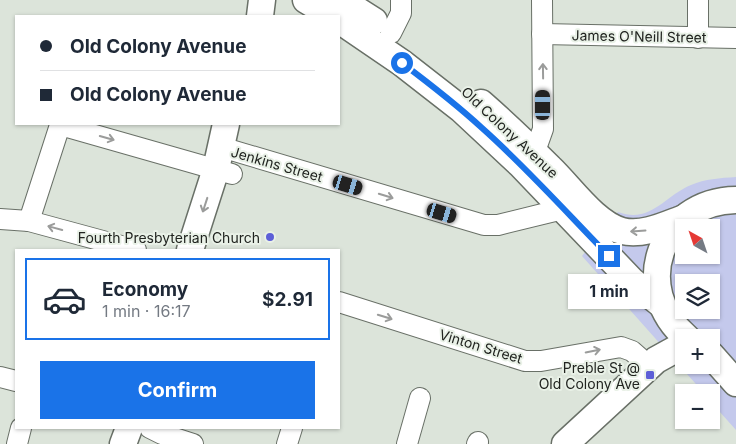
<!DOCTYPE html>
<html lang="en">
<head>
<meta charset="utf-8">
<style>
  :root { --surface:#fff; --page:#f6f6f7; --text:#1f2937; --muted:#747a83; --line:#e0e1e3; --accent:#1a73e8 }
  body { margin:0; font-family:Inter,sans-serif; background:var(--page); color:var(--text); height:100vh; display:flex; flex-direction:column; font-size:19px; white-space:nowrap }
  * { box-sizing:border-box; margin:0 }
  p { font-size:16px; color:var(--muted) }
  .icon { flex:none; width:28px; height:28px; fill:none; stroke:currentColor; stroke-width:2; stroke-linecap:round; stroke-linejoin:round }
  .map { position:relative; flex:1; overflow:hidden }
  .sheet { position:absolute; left:15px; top:249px; width:325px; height:180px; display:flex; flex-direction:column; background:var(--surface); border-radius:0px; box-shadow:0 1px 4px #0004 }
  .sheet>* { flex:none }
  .top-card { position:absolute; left:15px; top:15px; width:325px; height:110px; border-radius:0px; box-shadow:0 1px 4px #0004; display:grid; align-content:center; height:110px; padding:0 25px; background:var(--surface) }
  .needle { width:32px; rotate:320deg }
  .tools { position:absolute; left:675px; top:219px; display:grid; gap:10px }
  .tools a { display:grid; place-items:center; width:45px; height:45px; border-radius:0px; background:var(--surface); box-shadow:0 1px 4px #0004; font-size:25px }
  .end { position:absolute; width:22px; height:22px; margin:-11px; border:6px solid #1a73e8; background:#fff; box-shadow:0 0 0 2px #fff }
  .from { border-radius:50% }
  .bubble { position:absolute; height:35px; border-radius:0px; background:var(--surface); box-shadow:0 1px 4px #0004; font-size:16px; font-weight:700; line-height:35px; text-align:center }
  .car { position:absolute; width:15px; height:30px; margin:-15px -8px; border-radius:6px; box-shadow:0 0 4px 1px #0007; background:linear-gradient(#222 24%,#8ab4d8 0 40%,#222 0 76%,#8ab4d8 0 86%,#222 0) }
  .top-card b { display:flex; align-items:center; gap:18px; height:48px; font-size:19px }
  .top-card b+b { border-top:1px solid var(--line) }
  .top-card i { width:12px; height:12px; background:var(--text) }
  ul { padding:9px 0 0; list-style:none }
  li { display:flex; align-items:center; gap:15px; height:82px; margin:0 10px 8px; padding:0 15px; border:2px solid var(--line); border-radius:0px }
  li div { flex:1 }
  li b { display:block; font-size:19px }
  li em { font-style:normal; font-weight:700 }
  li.selected { border-color:var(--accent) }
  li>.icon { width:45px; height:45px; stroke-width:1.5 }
  .cta { display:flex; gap:10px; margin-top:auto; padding:10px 25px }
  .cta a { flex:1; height:58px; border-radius:0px; background:var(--accent); color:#fff; font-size:20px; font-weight:700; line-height:58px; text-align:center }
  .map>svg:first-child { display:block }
  .green { fill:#c4c9ec; fill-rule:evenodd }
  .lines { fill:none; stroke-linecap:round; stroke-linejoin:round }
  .minor-casing { stroke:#697067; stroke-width:22 }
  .major-casing { stroke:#697067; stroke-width:29 }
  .minor { stroke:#fff; stroke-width:20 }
  .major { stroke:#fff; stroke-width:26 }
  .oneway { stroke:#9b9c9b }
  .route { stroke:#1a73e8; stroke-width:6 }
  .poi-dot { fill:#5d5fd7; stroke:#e9f1e7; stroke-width:2 }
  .labels { text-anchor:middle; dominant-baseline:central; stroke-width:4; stroke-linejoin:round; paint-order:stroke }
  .street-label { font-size:14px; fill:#212420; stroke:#e9f1e7 }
  .poi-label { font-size:14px; fill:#212420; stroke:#e9f1e7; text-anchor:end }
</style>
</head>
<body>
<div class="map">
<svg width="736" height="444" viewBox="0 0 736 444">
  <rect width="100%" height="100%" fill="#dce4da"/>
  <path class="green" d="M736,177V430L711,402V392H703L582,256L618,212C651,224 664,196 691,185C705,179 720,178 736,177ZM684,228H711V255H684ZM684,282H711V310H684ZM684,338H711V365H684Z"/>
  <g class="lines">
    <defs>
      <g id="minor">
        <polyline points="698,0 698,38"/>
        <polyline points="391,33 401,13 401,0"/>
        <polyline points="542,34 736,38"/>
        <polyline points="221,147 484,225 498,225 563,209"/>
        <polyline points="524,162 538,143 543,129 542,0"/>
        <polyline points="0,219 29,221 136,250"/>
        <polyline points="29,221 60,125 232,174"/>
        <polyline points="339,302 525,361 541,361 621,347 632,351 649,366"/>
        <polyline points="0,377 16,381"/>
        <polyline points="150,428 162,434 193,444"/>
        <polyline points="17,444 21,428"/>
        <polyline points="287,444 292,428"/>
        <polyline points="407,444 420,398"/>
        <polyline points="477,444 478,442"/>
      </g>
      <g id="major">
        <polyline points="306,0 333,16"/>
        <polyline points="341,0 374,21"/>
        <polyline points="260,16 262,0"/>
        <polyline points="339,20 402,63 461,109 521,165 632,281 661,304"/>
        <path d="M481,103C505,124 528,146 550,168C570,187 595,224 622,231C643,236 665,225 684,218"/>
        <polyline points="190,250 216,169 226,124"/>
        <path d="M687,338C629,289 660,201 736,200"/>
        <polyline points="711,355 736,383"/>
        <polyline points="123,444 129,428"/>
        <polyline points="565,444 656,360 676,349 684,346"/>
      </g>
    </defs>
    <use href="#minor" class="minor-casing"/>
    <use href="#major" class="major-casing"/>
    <use href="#minor" class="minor"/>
    <use href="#major" class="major"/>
  </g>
  <defs><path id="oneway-shaft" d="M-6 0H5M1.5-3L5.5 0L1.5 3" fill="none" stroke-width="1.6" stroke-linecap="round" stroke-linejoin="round" transform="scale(1.25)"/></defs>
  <g class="oneway">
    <use href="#oneway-shaft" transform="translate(543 71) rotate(-91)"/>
    <use href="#oneway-shaft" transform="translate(107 138) rotate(16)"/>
    <use href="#oneway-shaft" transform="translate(386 196) rotate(17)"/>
    <use href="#oneway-shaft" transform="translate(205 205) rotate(108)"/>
    <use href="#oneway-shaft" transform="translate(55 228) rotate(-165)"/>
    <use href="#oneway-shaft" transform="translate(638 231) rotate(176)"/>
    <use href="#oneway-shaft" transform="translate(385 317) rotate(17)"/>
    <use href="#oneway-shaft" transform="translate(593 351) rotate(-11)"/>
  </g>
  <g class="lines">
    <path class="route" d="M402,63C430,84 457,105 482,128C527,168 567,213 609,256"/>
  </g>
  <g class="poi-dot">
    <circle cx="270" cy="237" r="5"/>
    <rect x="645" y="370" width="10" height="10" rx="2.5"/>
  </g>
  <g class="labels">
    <g class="street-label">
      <text transform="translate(639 36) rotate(1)">James O'Neill Street</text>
      <text transform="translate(510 132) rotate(43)">Old Colony Avenue</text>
      <text transform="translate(277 164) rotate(16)">Jenkins Street</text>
      <text transform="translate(481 346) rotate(17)">Vinton Street</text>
    </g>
    <g class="poi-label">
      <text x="260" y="237">Fourth Presbyterian Church</text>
      <text x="640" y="367">Preble St @<tspan x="640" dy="16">Old Colony Ave</tspan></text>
    </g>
  </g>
</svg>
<div class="tools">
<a><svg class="needle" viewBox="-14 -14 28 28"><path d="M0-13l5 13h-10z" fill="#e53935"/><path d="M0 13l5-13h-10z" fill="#747a83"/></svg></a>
<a><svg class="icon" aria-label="layers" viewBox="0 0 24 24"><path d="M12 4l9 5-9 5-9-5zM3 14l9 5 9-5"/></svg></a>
<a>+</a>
<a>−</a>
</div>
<i class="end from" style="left:402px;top:63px"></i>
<i class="end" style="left:609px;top:256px"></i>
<div class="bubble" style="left:568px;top:274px;width:82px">1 min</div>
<i class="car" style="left:543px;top:105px;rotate:0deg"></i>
<i class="car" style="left:348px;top:185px;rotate:107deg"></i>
<i class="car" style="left:442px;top:213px;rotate:107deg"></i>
<div class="top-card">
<b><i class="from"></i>Old Colony Avenue</b>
<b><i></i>Old Colony Avenue</b>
</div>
<section class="sheet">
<ul>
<li class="selected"><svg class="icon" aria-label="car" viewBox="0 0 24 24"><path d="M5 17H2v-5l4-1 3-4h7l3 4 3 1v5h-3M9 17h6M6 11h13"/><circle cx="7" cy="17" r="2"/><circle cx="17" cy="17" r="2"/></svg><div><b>Economy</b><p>1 min · 16:17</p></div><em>$2.91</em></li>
</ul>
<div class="cta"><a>Confirm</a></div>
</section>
</div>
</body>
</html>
